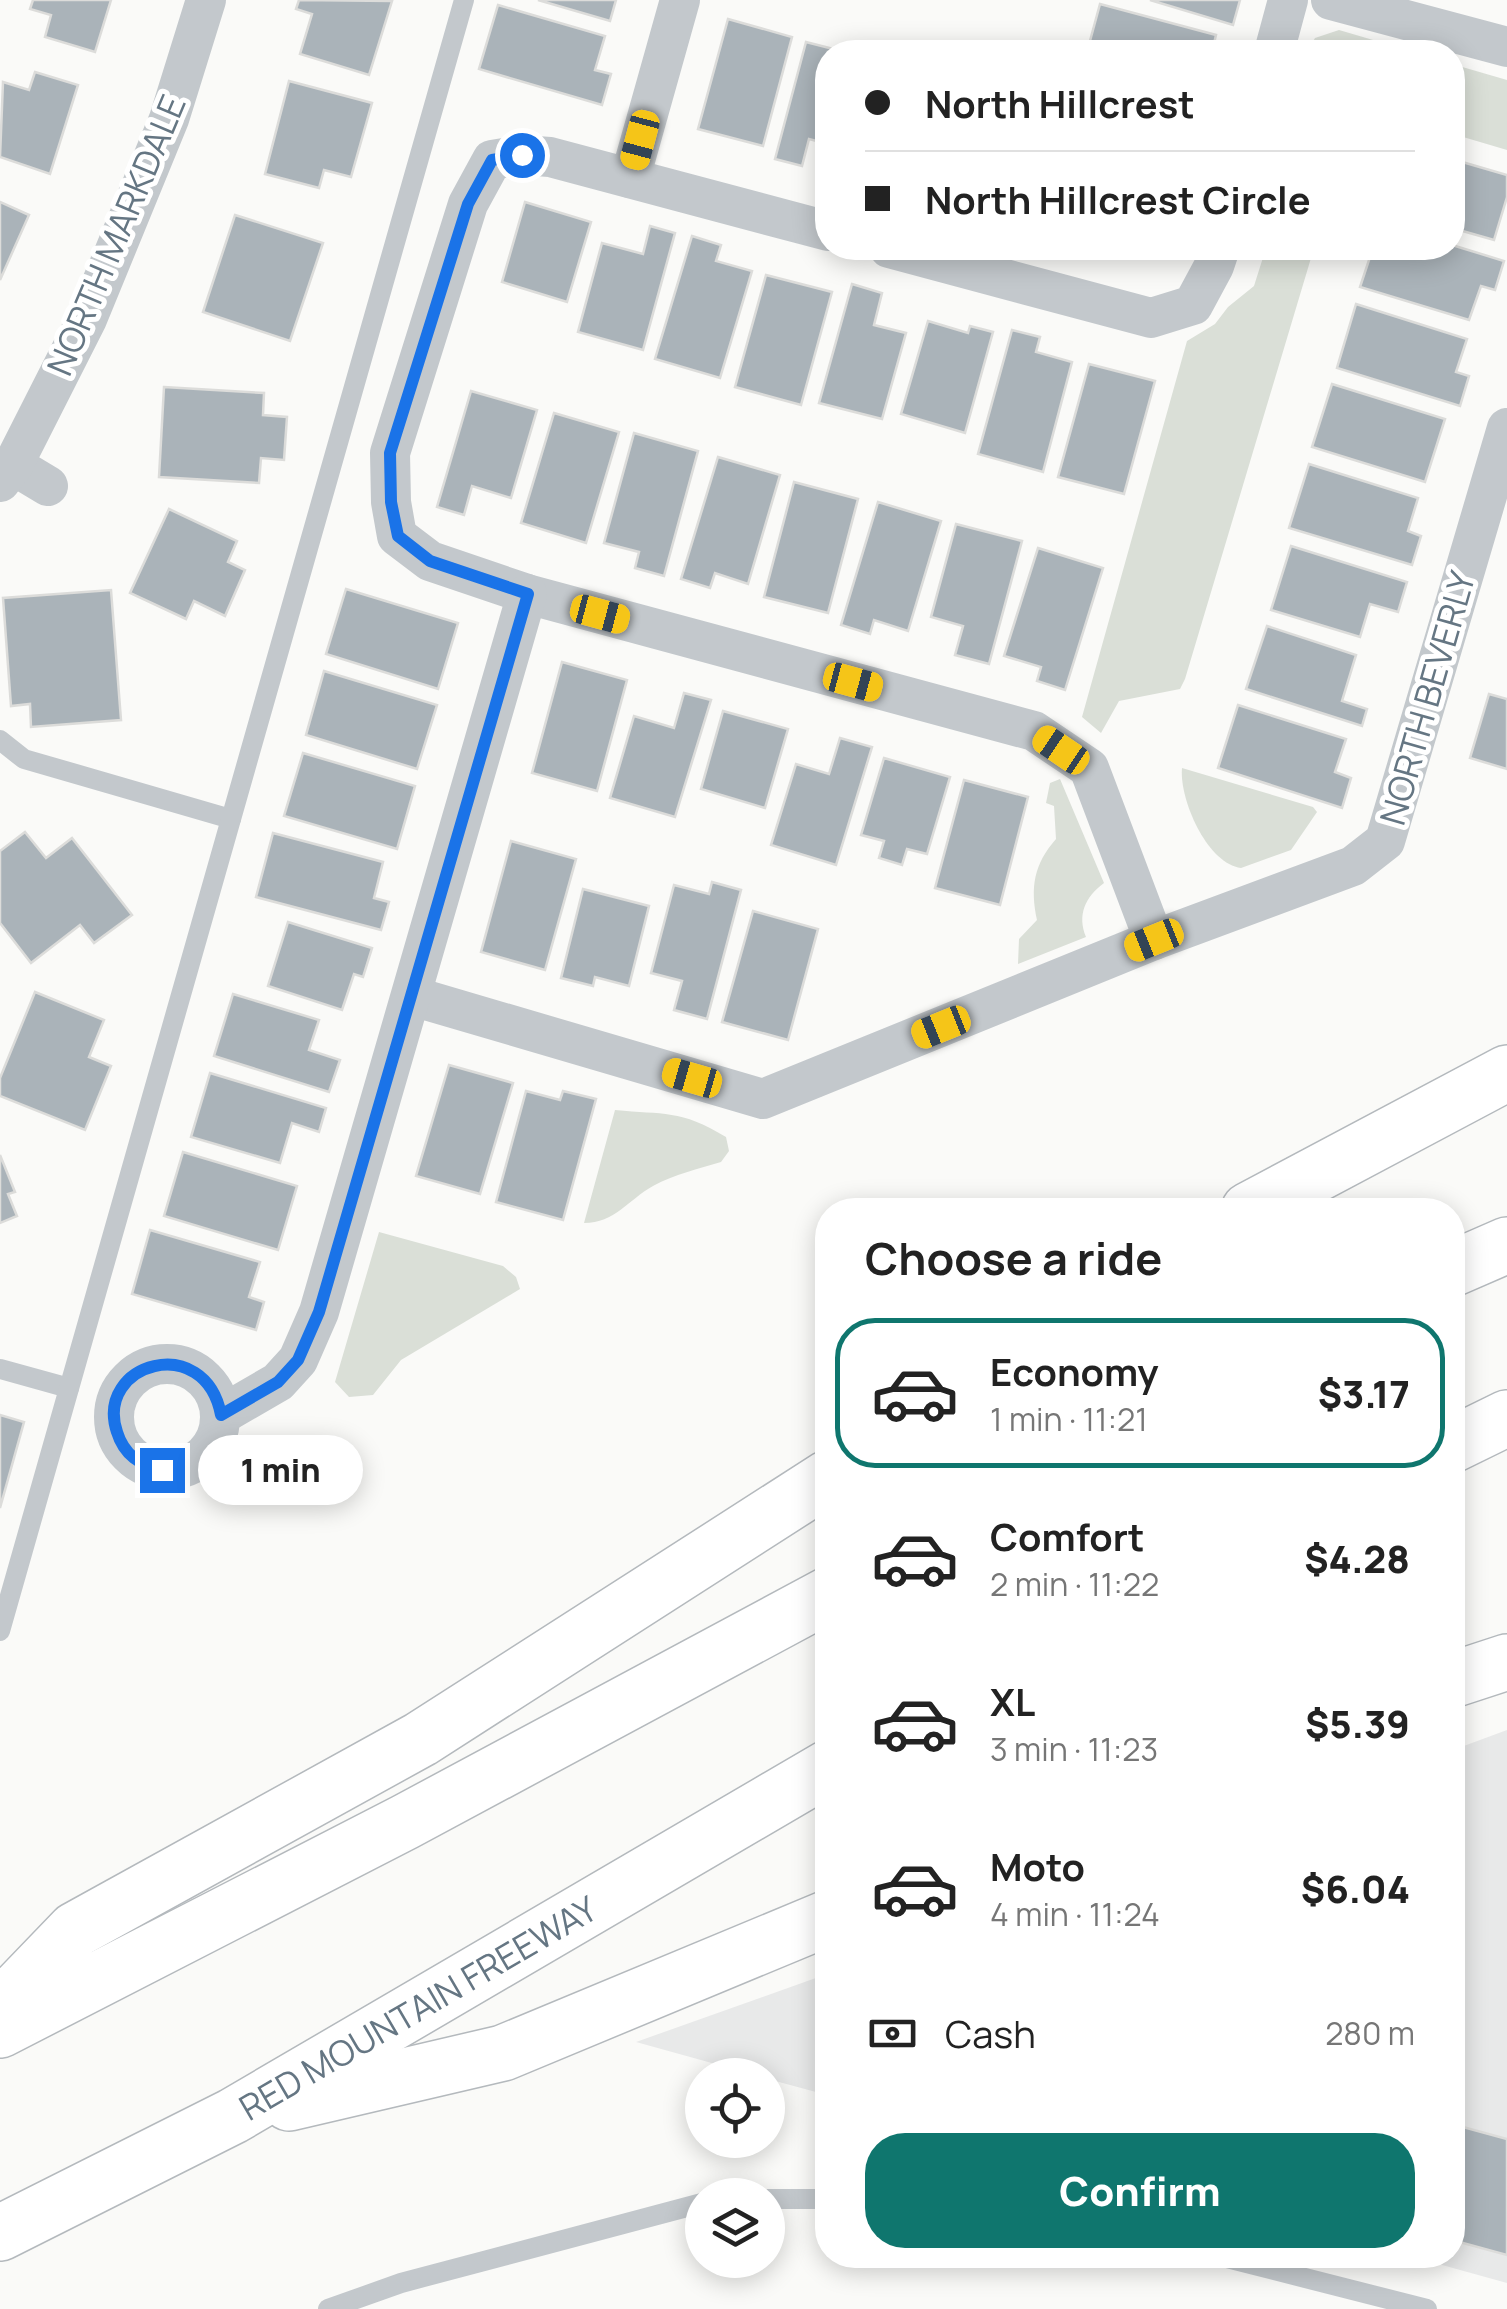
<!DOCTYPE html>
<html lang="en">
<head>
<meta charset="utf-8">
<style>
  :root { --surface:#fff; --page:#f6f6f6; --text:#222; --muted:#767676; --line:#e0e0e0; --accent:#0f766e }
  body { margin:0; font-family:Manrope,sans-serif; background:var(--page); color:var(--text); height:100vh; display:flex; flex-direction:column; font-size:38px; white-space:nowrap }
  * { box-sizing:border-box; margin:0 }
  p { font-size:32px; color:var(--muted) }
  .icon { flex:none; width:55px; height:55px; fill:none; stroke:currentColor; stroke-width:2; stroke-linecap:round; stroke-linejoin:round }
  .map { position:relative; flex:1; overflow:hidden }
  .side { position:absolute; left:815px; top:1198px; width:650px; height:1070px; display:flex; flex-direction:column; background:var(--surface); border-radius:40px; box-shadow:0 5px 25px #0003 }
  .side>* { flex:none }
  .hud { position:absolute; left:815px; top:40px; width:650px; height:220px; border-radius:40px; box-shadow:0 5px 25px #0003; display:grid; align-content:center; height:220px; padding:0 50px; background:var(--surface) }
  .tools { position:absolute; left:685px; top:2058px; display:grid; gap:20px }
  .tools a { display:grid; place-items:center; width:100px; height:100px; border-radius:50%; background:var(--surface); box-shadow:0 5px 25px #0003; font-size:50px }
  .end { position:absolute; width:45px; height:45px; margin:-22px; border:12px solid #1a73e8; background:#fff; box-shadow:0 0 0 5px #fff }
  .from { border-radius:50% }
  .bubble { position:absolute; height:70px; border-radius:35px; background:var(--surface); box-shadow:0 5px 25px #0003; font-size:32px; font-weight:800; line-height:70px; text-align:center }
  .car { position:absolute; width:30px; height:60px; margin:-30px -15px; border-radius:12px; box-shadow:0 0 8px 2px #0007; background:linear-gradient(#f5c518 24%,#345 0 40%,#f5c518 0 76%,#345 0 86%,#f5c518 0) }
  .hud b { display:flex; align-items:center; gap:35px; height:95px; font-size:38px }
  .hud b+b { border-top:2px solid var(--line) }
  .hud i { width:25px; height:25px; background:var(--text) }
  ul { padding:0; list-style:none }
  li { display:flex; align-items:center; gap:30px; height:150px; margin:0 20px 15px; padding:0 30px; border:5px solid transparent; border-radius:40px }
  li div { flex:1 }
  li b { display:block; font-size:38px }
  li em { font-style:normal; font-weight:800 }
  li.selected { border-color:var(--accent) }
  li>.icon { width:90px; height:90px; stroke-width:1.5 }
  h2 { padding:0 50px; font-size:45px; line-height:120px }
  .pay { display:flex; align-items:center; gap:25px; height:110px; padding:0 50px; font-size:38px }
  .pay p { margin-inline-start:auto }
  .primary-button { display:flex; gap:20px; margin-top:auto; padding:20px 50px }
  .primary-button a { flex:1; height:115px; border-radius:40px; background:var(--accent); color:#fff; font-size:40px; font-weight:800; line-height:115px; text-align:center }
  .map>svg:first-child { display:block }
  .built { fill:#e8e9e9 }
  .green { fill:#dadfd7 }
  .building { fill:#aab3b9; stroke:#dcdcda; stroke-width:2.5 }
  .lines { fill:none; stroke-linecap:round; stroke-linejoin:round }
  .motorway-casing { stroke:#b4b9bd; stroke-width:58 }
  .service { stroke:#c3c8cc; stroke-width:20 }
  .minor { stroke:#c3c8cc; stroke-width:40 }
  .motorway { stroke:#fff; stroke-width:55 }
  .route { stroke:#1a73e8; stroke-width:12 }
  .labels { text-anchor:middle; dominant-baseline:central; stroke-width:10; stroke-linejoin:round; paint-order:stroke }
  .street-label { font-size:35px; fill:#657683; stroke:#fff }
</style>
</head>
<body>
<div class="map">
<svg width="1507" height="2309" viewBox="0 0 1507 2309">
  <rect width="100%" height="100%" fill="#fafaf8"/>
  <g class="built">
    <polygon points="1507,1730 1507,2283 1406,2255 1452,2255 1453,1750"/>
    <polygon points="827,1974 827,2095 768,2079 768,2075 755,2075 636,2042"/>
  </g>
  <g class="green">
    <polygon points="1339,30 1414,52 1307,52 1315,38"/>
    <polygon points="1452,64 1507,80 1507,150 1453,134"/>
    <polygon points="1266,248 1314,248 1185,679 1180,689 1119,701 1101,733 1082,717 1187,341 1215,324 1228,307 1254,286"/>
    <path d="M1182,768L1313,807L1317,812L1291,850L1241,868C1207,864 1179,799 1182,768Z"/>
    <path d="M1060,779L1104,883C1085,897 1077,915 1086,937L1018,964L1019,939L1037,920C1030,887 1034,864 1056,839L1054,806L1046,803L1050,783Z"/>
    <path d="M615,1110C664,1115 680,1109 726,1137L729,1151L721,1162C698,1169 675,1174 653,1186C628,1200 615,1223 584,1223Z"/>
    <polygon points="379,1232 503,1266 516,1277 520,1289 401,1360 373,1395 349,1397 335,1382"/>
  </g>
  <g class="building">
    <polygon points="33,0 111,0 95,52 45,37 51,15 30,9"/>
    <polygon points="299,0 392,1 369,75 300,54 312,14 296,9"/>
    <polygon points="538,0 616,0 610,21"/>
    <polygon points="1150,0 1240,0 1233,25"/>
    <polygon points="1100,4 1216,35 1212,52 1087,52"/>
    <polygon points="498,5 605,36 595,70 611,74 602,105 479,69"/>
    <polygon points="728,19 792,37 763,146 698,129"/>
    <polygon points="806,42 845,52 828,52 828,144 809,139 802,166 775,159"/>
    <polygon points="35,72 78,85 50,174 0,157 3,82 29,90"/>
    <polygon points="289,81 372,103 351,177 324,170 319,188 265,174"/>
    <polygon points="1452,159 1507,175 1507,197 1494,240 1452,228"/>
    <polygon points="0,202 29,215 0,280"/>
    <polygon points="525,202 591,222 567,302 502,282"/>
    <polygon points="235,215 323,243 290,341 203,312"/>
    <polygon points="650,226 675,233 643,350 578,332 602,243 643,254"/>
    <polygon points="692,236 721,245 716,261 752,271 720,378 655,359"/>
    <polygon points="1452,245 1504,261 1495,290 1481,286 1469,320 1360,287 1373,248"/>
    <polygon points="766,275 832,292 801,405 735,387"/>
    <polygon points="852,284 882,293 874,325 906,333 882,419 819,403"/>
    <polygon points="1356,304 1467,339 1456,372 1469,376 1460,406 1337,368"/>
    <polygon points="928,321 968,333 970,326 993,332 965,433 901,414"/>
    <polygon points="1012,330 1040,337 1036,352 1072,362 1043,472 978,454"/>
    <polygon points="1089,364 1155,381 1124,494 1058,477"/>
    <polygon points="1332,384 1445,419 1425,482 1312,447"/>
    <polygon points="164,387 264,393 263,415 287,417 284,460 261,458 259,483 159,477"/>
    <polygon points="471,391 537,410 511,498 472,486 464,515 437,507"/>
    <polygon points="554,413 619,432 586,543 521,523"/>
    <polygon points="634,433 698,451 664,576 635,568 639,552 604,543"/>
    <polygon points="718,457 780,475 748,584 715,573 710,588 681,579"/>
    <polygon points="1309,464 1418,498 1408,531 1421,536 1412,565 1289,528"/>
    <polygon points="794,482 858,499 828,613 764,597"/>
    <polygon points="878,502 941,521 908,631 874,620 870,634 841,625"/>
    <polygon points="169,509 237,541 228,562 245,570 225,616 194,601 186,619 130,593"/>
    <polygon points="956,524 1022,541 989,664 955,655 963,626 931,617"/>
    <polygon points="1291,546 1407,582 1398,612 1370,604 1360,637 1271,610"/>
    <polygon points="1038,548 1103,568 1065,690 1037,681 1041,667 1004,656"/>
    <polygon points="346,589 458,623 438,689 326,654"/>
    <polygon points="111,590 121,720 31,727 30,704 11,706 3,598"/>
    <polygon points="1267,626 1356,655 1342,701 1367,709 1362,726 1246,689"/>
    <polygon points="562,662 627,680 597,791 532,773"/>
    <polygon points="324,671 437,705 417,769 306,735"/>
    <polygon points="684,693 711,700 675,817 610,798 634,716 674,728"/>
    <polygon points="1489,694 1507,699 1507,769 1470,758"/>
    <polygon points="1238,705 1346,739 1335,772 1351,778 1342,808 1218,768"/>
    <polygon points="723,711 788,729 765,808 701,789"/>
    <polygon points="840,738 872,747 836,865 771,845 796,764 829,774"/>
    <polygon points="303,753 415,786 397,849 284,816"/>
    <polygon points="884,758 950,777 927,854 907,849 902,865 879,858 884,841 861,835"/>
    <polygon points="964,780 1028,797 1000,905 935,888"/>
    <polygon points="25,832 46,858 72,838 132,915 94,943 80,925 31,963 0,923 0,851"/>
    <polygon points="273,833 383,862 374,898 389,902 381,930 256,897"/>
    <polygon points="511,841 576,859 545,970 481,952"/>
    <polygon points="712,882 741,890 707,1019 674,1010 682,981 651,973 674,885 709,894"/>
    <polygon points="583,889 649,906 629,986 595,977 593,986 561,978"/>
    <polygon points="753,911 818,929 788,1040 722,1022"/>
    <polygon points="288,922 372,948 363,977 354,974 342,1010 268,986"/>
    <polygon points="35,992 104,1020 89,1057 111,1066 85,1130 0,1096 0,1078"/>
    <polygon points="233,994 319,1020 309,1050 340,1060 329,1092 214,1056"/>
    <polygon points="449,1065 513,1083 480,1194 416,1176"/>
    <polygon points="210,1073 326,1108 319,1132 292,1123 280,1163 191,1137"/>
    <polygon points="526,1091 560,1100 563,1091 596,1099 563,1220 496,1202"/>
    <polygon points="183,1152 297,1186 278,1250 164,1216"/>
    <polygon points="0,1155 15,1192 8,1194 17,1216 0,1223"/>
    <polygon points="150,1230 260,1262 249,1297 264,1302 256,1330 132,1294"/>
    <polygon points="0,1415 24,1422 0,1508"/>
    <polygon points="1452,2124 1507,2139 1507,2255 1452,2240"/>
  </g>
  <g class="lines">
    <defs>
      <g id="motorway">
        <polyline points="1249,1210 1507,1073"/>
        <polyline points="1452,1269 1507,1245"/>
        <polyline points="1452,1445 1507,1418"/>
        <polyline points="1452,1680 1507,1662"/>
        <polyline points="0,2008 75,1930 421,1739 828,1478"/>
        <polyline points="0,2030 405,1822 828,1595"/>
        <polyline points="289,2103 503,2053 828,1918"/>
        <path id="s1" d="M0,2233L233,2116L828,1768"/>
      </g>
    </defs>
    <use href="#motorway" class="motorway-casing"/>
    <g class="service">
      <polyline points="0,740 24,759 231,819"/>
      <polyline points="0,1369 69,1388"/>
      <polyline points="0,1631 464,0"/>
      <polyline points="768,2199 828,2199"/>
      <polyline points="1215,2255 1427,2309"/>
      <polyline points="328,2309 401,2283 702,2203"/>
    </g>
    <g class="minor">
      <polyline points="1331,0 1507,47"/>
      <polyline points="1274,52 1288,0"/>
      <polyline points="630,178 680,0"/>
      <polyline points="828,231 550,157 522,155 492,160 468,204 390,453 391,502 397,536 430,561 527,594 1034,731 1089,768 1154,940"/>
      <polyline points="889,248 1151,318 1193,305 1214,266 1220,248"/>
      <polyline points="13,465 48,486"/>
      <polyline points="0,482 13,465 87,319 169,119 206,0"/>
      <polyline points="412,996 763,1099 1154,940 1353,866 1385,841 1507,428"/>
      <circle cx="167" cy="1417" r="53"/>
      <polyline points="221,1415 278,1382 298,1360 319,1312 527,594"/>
    </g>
    <use href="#motorway" class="motorway"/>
  </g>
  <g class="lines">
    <path class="route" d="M162,1470C140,1465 124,1455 117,1432C94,1363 205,1331 221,1415L278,1382L298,1360L319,1312L528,594L430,561L398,536L391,502L390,453L468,204L492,160L522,155"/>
  </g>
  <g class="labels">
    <g class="street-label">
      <text transform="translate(116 235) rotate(-67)">NORTH MARKDALE</text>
      <text transform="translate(1427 698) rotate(-74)">NORTH BEVERLY</text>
      <text stroke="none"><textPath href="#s1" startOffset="475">RED MOUNTAIN FREEWAY</textPath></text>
    </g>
  </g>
</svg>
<div class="tools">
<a><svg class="icon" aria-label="locate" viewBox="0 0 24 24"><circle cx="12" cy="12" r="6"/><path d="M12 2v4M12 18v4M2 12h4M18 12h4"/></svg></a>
<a><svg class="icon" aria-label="layers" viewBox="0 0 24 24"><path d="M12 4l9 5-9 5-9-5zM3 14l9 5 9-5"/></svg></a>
</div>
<i class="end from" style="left:522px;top:155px"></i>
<i class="end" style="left:162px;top:1470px"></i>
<div class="bubble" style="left:198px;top:1435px;width:165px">1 min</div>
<i class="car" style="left:640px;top:140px;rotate:195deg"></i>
<i class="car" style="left:600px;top:614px;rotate:105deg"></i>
<i class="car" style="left:853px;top:682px;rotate:105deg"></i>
<i class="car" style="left:1061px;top:750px;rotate:304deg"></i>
<i class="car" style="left:1154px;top:940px;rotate:248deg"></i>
<i class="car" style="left:941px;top:1027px;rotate:248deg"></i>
<i class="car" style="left:692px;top:1078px;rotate:286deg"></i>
<div class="hud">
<b><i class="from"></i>North Hillcrest</b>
<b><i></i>North Hillcrest Circle</b>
</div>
<section class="side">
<h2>Choose a ride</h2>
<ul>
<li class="selected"><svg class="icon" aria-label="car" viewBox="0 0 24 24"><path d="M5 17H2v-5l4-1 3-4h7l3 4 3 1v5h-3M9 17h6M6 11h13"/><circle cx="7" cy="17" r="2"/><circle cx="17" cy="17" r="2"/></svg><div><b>Economy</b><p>1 min · 11:21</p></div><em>$3.17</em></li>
<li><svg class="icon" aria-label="car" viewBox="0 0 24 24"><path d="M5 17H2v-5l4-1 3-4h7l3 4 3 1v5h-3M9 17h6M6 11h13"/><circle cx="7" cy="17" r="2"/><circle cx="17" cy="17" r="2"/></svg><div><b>Comfort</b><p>2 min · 11:22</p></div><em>$4.28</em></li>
<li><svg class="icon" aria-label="car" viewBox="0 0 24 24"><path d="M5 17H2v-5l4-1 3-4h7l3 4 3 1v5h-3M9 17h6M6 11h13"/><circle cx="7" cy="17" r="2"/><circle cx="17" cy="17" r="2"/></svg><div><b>XL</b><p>3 min · 11:23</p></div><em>$5.39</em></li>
<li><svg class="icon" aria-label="car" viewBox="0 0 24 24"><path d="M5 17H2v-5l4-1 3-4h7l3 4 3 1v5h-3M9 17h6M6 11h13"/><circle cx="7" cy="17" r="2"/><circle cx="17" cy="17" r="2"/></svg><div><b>Moto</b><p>4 min · 11:24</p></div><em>$6.04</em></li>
</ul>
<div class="pay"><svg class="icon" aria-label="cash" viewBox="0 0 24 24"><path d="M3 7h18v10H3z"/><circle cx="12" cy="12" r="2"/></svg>Cash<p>280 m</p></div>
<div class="primary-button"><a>Confirm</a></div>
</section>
</div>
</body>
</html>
